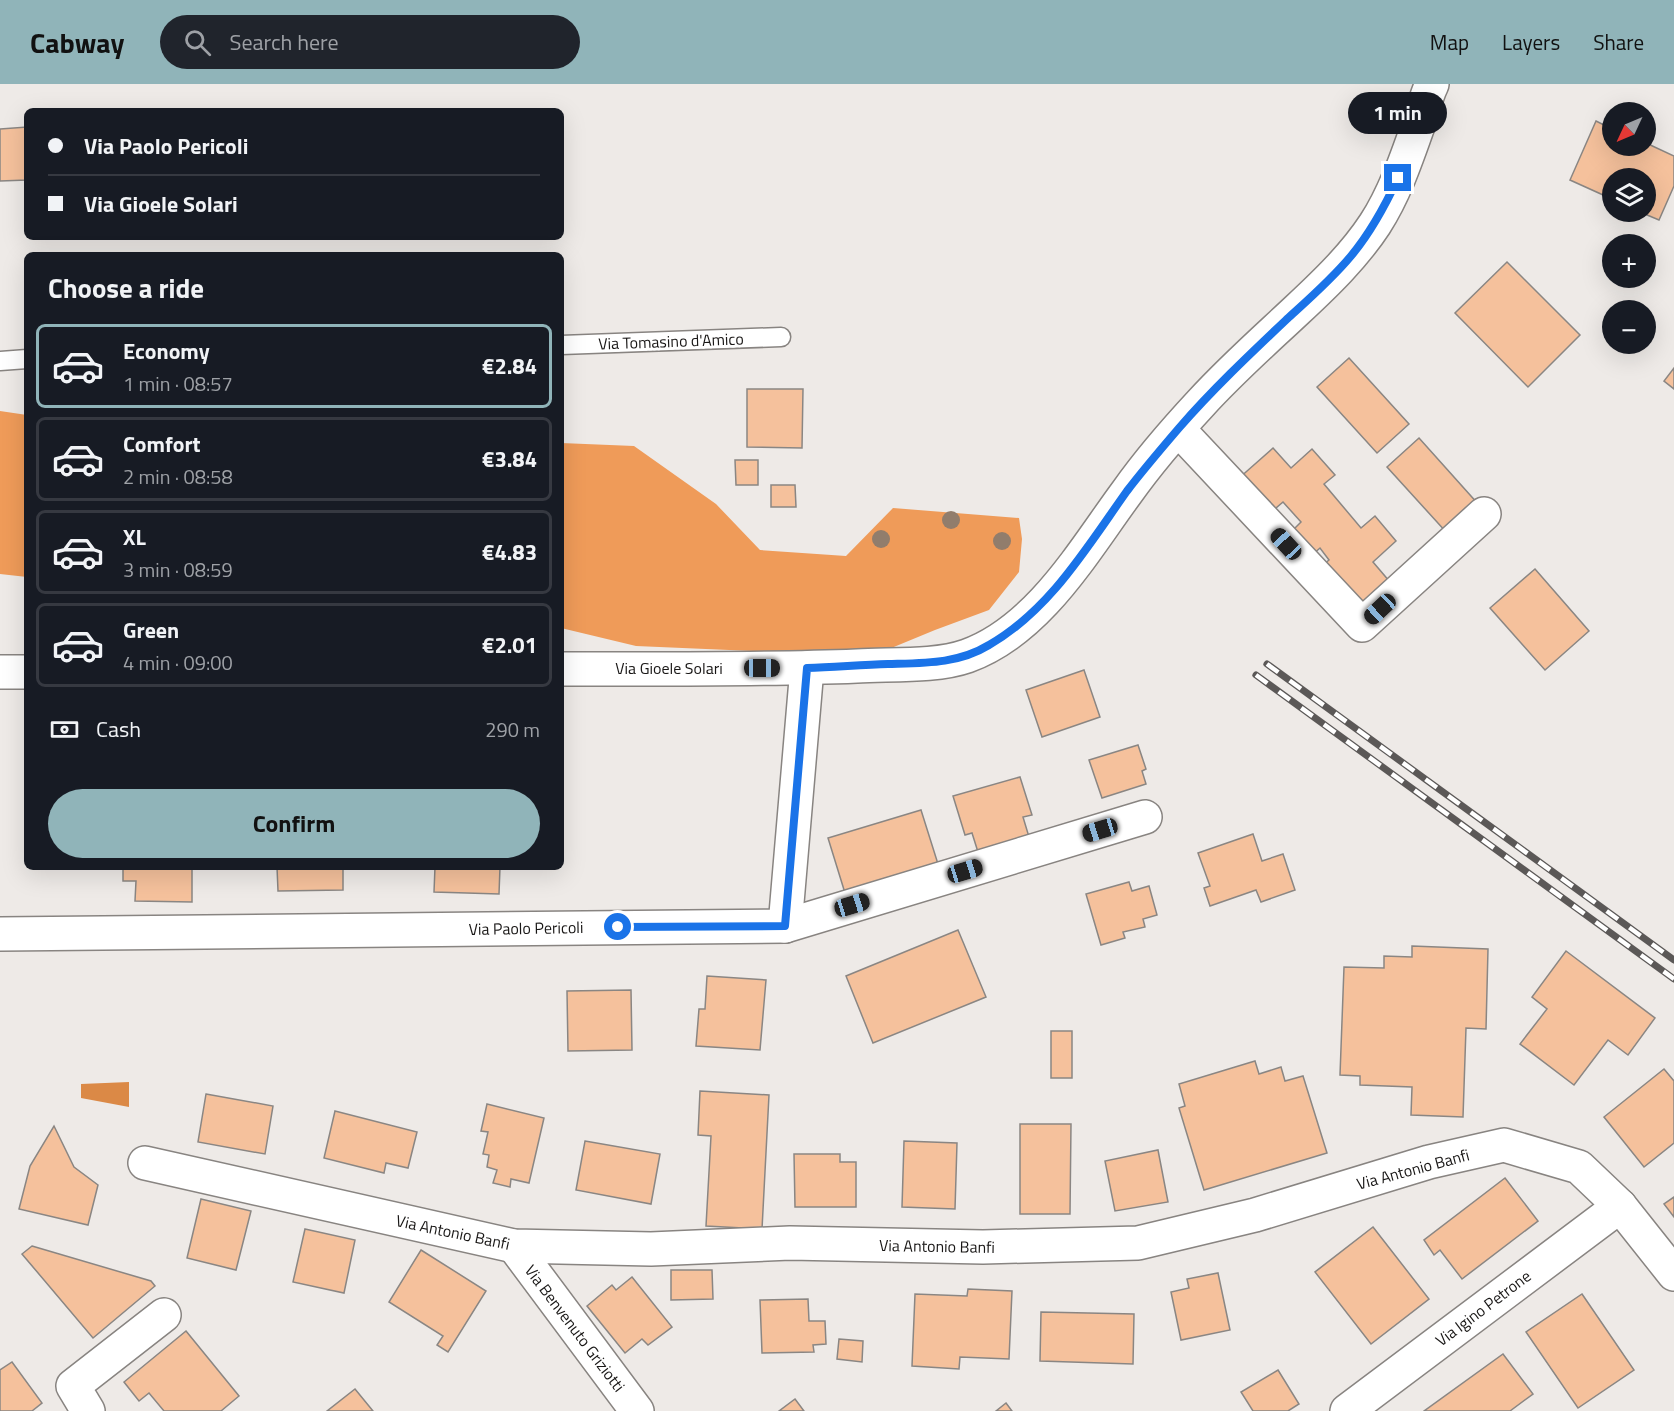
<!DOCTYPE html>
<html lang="en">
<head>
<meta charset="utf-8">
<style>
  :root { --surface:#171b24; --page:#20242c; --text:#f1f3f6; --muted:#9ea1a6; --line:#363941; --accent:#90b4b9 }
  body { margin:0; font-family:"Titillium Web",sans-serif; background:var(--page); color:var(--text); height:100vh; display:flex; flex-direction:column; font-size:22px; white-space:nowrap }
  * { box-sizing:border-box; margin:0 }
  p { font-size:20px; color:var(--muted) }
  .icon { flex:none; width:33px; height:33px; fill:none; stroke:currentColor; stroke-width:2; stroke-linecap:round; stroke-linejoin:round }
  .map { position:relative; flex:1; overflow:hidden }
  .details { position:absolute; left:24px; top:168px; width:540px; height:618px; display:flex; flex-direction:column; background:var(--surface); border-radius:9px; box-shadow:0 6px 24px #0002 }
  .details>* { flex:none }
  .guide { position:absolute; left:24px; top:24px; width:540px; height:132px; border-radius:9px; box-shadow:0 6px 24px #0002; display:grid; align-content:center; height:132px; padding:0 24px; background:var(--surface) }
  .needle { width:39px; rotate:226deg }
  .buttons { position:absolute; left:1602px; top:18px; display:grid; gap:12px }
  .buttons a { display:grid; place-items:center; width:54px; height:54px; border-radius:50%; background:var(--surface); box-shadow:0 6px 24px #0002; font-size:30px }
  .end { position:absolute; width:27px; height:27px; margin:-14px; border:8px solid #1a73e8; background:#fff; box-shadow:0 0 0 3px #fff }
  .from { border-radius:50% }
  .bubble { position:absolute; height:42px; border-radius:21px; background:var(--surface); box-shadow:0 6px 24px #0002; font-size:20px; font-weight:700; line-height:42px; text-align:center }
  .car { position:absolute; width:18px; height:36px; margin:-18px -9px; border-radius:8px; box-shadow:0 0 4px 2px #0007; background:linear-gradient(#222 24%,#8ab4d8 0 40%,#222 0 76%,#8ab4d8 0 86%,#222 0) }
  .guide b { display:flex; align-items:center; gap:21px; height:57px; font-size:22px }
  .guide b+b { border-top:2px solid var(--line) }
  .guide i { width:15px; height:15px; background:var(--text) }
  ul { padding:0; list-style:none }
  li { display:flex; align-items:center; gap:18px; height:84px; margin:0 12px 9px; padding:0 12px; border:3px solid var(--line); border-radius:9px }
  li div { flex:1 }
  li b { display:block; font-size:22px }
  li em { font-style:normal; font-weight:700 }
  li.current { border-color:var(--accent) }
  li>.icon { width:54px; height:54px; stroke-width:1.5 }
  h2 { padding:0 24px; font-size:27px; line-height:72px }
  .pay { display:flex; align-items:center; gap:15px; height:66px; padding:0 24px; font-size:22px }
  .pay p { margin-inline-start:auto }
  .action { display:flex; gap:12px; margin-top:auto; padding:12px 24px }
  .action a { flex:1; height:69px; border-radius:36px; background:var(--accent); color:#111; font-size:24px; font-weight:700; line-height:69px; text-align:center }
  header { display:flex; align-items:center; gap:36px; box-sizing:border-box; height:84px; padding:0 30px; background:var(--accent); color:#111 }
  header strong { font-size:28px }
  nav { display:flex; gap:33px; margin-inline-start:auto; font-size:21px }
  .search { width:420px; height:54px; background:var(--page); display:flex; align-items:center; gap:15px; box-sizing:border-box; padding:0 21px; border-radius:33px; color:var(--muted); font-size:22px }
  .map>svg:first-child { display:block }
  .forest { fill:#ef9b59 }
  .water { fill:#db8946 }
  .building { fill:#f5c19c; stroke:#8a8683; stroke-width:1.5 }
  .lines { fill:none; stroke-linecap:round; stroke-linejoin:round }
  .lane-casing { stroke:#888481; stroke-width:21 }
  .street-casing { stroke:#888481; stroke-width:36 }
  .lane { stroke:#fff; stroke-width:18 }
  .street { stroke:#fff; stroke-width:33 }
  .rail-casing { stroke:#5b5857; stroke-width:7 }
  .rail { stroke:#fff; stroke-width:4.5; stroke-dasharray:14; stroke-linecap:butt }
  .tree { fill:#917d6c }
  .route { stroke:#1a73e8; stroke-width:8 }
  .labels { text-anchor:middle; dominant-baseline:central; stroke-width:5; stroke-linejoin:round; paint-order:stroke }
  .street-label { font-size:16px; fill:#191716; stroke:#fff }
</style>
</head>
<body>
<header>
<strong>Cabway</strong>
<div class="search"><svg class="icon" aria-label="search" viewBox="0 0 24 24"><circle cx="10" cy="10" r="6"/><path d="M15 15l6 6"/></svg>Search here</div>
<nav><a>Map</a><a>Layers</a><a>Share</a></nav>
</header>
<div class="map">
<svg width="1674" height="1327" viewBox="0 0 1674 1327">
  <rect width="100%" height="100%" fill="#eeeae7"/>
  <g class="forest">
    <polygon points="0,327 27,331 27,493 0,490"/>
    <polygon points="561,359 634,362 716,420 760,466 846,472 893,424 1019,434 1022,455 1019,488 989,526 935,546 872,572 636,562 561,544"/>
  </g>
  <polygon class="water" points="129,998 129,1023 81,1014 81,1000"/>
  <g class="building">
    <polygon points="1596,37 1612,45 1612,62 1646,62 1646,59 1674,72 1674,102 1659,136 1640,128 1646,128 1646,94 1612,94 1612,115 1570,96"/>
    <polygon points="27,43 27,96 0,97 0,45"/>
    <polygon points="1507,178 1580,251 1528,303 1455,229"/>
    <polygon points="1349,274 1409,340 1377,369 1317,303"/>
    <polygon points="1674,284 1674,305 1664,297"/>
    <polygon points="747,305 803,305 802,364 747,363"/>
    <polygon points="1419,354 1479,421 1447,449 1387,383"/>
    <polygon points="1273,364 1291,384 1312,365 1335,391 1324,400 1361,444 1375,432 1396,457 1373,478 1390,498 1353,530 1316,487 1329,476 1320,464 1311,472 1291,448 1301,438 1283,418 1269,430 1238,395"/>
    <polygon points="735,376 758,376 758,401 736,401"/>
    <polygon points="771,401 795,401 796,423 771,423"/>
    <polygon points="1535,485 1589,547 1545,586 1490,524"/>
    <polygon points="1084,586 1100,633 1042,653 1026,606"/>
    <polygon points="1138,661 1146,685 1142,687 1146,700 1102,714 1089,676"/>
    <polygon points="1020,693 1032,731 1023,733 1029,753 978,768 972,749 965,751 953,712"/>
    <polygon points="921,726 938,780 845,809 828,754"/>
    <polygon points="1253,750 1262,777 1283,770 1295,806 1261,818 1256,806 1210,822 1204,804 1210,802 1198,769"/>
    <polygon points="123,783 192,783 192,818 135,817 136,797 123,797"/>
    <polygon points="277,783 343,783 343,806 278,807"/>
    <polygon points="435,783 500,783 499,810 434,808"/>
    <polygon points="1129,798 1132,807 1149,802 1157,831 1143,835 1145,843 1123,848 1125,854 1101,861 1086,810"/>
    <polygon points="958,846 986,913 873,959 846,892"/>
    <polygon points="1412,862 1488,865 1486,945 1466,944 1463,1033 1411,1031 1412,1003 1360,1001 1360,992 1340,991 1344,883 1384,884 1384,872 1412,873"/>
    <polygon points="1566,867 1655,934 1628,971 1608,956 1574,1001 1520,960 1547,925 1532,913"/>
    <polygon points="707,892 766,896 760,966 696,962 699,925 705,925"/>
    <polygon points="631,906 632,966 568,967 567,907"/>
    <rect x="1051" y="947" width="21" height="47"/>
    <polygon points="1255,977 1259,990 1281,983 1285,997 1303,992 1327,1069 1204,1106 1179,1024 1185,1022 1179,1000"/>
    <polygon points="1664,985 1674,997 1674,1059 1644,1083 1604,1033"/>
    <polygon points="700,1007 769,1011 762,1145 706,1142 711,1052 698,1051"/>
    <polygon points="206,1010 273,1022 265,1070 198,1058"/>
    <polygon points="487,1020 544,1034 529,1099 511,1095 510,1103 493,1099 497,1086 487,1083 489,1071 483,1070 488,1048 481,1047"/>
    <polygon points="335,1027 417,1048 408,1084 386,1079 384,1089 324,1074"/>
    <polygon points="1020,1040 1071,1040 1070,1130 1020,1130"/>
    <polygon points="54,1042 74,1083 98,1101 88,1141 19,1125 30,1082"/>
    <polygon points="585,1057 660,1070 651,1120 576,1106"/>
    <polygon points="904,1057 957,1059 955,1125 902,1123"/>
    <polygon points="1158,1066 1168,1118 1115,1127 1105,1077"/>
    <polygon points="794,1070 840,1070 840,1078 856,1078 856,1123 795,1123"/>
    <polygon points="1505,1094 1538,1137 1462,1195 1440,1166 1434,1171 1424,1156"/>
    <polygon points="1674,1113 1674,1133 1664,1120"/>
    <polygon points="201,1115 251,1127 236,1186 187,1174"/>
    <polygon points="1373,1143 1429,1215 1371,1260 1315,1188"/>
    <polygon points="305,1145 355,1156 344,1209 293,1198"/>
    <polygon points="32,1162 151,1197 155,1202 93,1254 22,1170"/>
    <polygon points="421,1166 486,1207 448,1268 437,1261 443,1252 389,1218"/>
    <polygon points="671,1186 712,1186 713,1215 671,1216"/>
    <polygon points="1218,1189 1230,1246 1181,1256 1171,1208 1189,1204 1187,1195"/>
    <polygon points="632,1193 672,1243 648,1261 642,1255 625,1269 587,1222 612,1201 616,1206"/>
    <polygon points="968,1205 1012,1207 1009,1275 960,1273 959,1285 912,1282 915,1210 967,1212"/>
    <polygon points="1582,1210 1634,1286 1578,1324 1526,1248"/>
    <polygon points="808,1215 809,1237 825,1237 826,1260 813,1261 814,1268 762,1269 760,1216"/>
    <polygon points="1041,1228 1134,1230 1133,1280 1040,1277"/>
    <polygon points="186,1247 239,1312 221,1327 164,1327 149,1309 139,1317 124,1298"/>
    <polygon points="839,1255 863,1257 862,1278 837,1275"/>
    <polygon points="1503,1270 1533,1310 1510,1327 1424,1327"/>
    <polygon points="12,1278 42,1319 32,1327 0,1327 0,1286"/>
    <polygon points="1278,1286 1299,1320 1288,1327 1253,1327 1241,1308"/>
    <polygon points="355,1305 373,1327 327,1327"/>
    <polygon points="795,1315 804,1327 779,1327"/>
    <polygon points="1006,1319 1012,1327 996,1327"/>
  </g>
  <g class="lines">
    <defs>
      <g id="lane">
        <polyline points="561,261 781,253"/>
        <polyline points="0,277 27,275"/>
      </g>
      <g id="street">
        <polyline points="1178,345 1362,541 1484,430"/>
        <path d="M561,585C660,585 759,586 857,582C891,580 936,583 967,572C1039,546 1084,466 1127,408C1149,377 1175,347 1201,319C1231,286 1265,256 1297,226C1326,199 1354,172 1375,140C1395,109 1407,73 1419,39C1423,26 1426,12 1432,0"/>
        <polyline points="0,588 27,588"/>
        <polyline points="785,842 807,584"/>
        <polyline points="0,850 785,842 1145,733"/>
        <polyline points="145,1079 514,1162 651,1165 790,1159 983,1163 1138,1159 1255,1131 1429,1078 1504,1061 1579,1083 1620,1122 1674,1190"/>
        <polyline points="514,1162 637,1327"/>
        <polyline points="88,1327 73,1302 164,1231"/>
        <polyline points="1347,1327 1620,1122"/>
      </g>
    </defs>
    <use href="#lane" class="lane-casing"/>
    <use href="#street" class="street-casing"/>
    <use href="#lane" class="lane"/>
    <use href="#street" class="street"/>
    <defs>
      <g id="rail">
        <polyline points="1267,580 1674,876"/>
        <polyline points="1256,591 1674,895"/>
      </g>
    </defs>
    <use href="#rail" class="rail-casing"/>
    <use href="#rail" class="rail"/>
  </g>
  <g class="tree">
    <circle cx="951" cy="436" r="9"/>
    <circle cx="881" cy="455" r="9"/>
    <circle cx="1002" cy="457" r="9"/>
  </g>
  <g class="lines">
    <path class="route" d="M618,843L785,842L807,584C834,583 861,581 888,580C924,579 958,580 989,561C1050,526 1087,463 1127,407C1143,386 1161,365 1179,344C1212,306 1249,271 1287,235C1309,215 1332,195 1351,172C1371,148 1385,122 1398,94"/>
  </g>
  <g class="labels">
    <g class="street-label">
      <text transform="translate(671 257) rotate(-2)">Via Tomasino d'Amico</text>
      <text x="669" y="584">Via Gioele Solari</text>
      <text transform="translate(526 844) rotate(-1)">Via Paolo Pericoli</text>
      <text transform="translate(1413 1085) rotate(-15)">Via Antonio Banfi</text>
      <text transform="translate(453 1148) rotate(12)">Via Antonio Banfi</text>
      <text transform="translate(937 1162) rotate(1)">Via Antonio Banfi</text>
      <text transform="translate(1483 1224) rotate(-37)">Via Igino Petrone</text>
      <text transform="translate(575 1244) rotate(53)">Via Benvenuto Griziotti</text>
    </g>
  </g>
</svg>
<div class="buttons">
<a><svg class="needle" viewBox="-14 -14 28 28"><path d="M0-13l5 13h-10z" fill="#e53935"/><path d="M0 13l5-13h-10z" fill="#9ea1a6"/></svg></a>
<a><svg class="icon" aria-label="layers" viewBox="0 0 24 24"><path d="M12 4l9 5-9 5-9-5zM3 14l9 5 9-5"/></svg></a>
<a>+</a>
<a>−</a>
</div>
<i class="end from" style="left:618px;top:843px"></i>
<i class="end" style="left:1398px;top:94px"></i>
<div class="bubble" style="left:1348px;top:8px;width:99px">1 min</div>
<i class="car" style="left:1286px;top:460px;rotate:317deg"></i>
<i class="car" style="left:1380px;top:525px;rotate:227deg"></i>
<i class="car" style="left:762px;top:584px;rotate:90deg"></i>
<i class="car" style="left:1100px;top:746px;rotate:253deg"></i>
<i class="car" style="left:965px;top:787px;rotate:73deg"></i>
<i class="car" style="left:852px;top:821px;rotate:73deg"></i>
<div class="guide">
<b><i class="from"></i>Via Paolo Pericoli</b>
<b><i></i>Via Gioele Solari</b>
</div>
<section class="details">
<h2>Choose a ride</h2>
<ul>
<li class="current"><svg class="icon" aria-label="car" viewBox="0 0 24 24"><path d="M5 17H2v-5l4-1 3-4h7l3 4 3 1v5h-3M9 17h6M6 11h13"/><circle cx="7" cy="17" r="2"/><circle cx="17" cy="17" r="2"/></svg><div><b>Economy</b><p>1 min · 08:57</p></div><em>€2.84</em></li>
<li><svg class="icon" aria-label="car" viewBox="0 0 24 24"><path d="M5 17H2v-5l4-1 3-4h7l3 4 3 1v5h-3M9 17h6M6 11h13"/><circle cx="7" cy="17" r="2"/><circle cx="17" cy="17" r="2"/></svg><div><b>Comfort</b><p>2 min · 08:58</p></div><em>€3.84</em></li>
<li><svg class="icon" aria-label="car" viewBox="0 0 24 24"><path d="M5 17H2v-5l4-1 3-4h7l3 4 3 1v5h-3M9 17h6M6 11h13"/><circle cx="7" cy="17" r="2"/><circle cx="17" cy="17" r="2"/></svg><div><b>XL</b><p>3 min · 08:59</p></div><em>€4.83</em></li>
<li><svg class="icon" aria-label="car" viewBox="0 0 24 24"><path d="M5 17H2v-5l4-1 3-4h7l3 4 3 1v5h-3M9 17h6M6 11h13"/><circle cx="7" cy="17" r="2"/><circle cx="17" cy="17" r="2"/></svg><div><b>Green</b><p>4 min · 09:00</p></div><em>€2.01</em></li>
</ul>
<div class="pay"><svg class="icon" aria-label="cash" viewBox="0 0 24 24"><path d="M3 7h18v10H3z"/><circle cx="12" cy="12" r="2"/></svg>Cash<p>290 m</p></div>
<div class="action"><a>Confirm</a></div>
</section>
</div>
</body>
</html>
